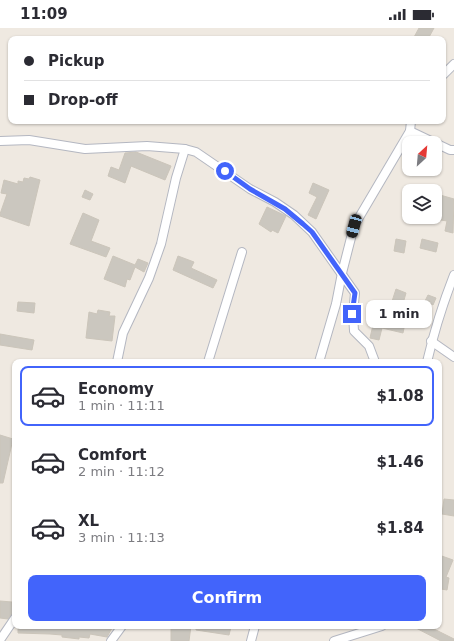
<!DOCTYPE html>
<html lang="en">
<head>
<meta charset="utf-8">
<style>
  :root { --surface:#fff; --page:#f7f7f7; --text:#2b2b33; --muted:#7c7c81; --line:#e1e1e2; --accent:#4264fb }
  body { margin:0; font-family:"DejaVu Sans",sans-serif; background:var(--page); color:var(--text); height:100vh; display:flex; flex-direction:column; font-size:15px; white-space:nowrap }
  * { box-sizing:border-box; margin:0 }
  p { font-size:13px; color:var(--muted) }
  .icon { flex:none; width:22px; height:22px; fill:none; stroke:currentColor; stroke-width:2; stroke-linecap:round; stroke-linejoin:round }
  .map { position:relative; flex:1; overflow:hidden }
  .details { position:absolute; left:12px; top:331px; width:430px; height:270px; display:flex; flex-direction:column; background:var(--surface); border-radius:8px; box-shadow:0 1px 3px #0004 }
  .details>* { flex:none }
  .guide { position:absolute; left:8px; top:8px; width:438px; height:88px; border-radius:8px; box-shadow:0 1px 3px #0004; display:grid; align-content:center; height:88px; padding:0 16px; background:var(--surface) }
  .needle { width:26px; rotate:26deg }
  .tools { position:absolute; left:402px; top:108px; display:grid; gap:8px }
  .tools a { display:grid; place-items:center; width:40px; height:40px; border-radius:8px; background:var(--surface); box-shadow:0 1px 3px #0004; font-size:20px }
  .end { position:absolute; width:18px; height:18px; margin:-9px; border:5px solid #4264fb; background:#fff; box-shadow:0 0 0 2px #fff }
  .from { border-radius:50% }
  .bubble { position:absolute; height:28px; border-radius:8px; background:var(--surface); box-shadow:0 1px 3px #0004; font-size:13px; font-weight:600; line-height:28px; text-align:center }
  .car { position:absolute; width:12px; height:24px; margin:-12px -6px; border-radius:5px; box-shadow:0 0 3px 1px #0007; background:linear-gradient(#222 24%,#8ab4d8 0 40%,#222 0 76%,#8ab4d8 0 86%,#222 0) }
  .guide b { display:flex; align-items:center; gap:14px; height:38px; font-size:15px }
  .guide b+b { border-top:1px solid var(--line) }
  .guide i { width:10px; height:10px; background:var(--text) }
  ul { padding:7px 0 0; list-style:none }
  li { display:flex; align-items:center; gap:12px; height:60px; margin:0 8px 6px; padding:0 8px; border:2px solid transparent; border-radius:8px }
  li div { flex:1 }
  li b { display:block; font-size:15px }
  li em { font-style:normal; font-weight:600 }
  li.active { border-color:var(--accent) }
  li>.icon { width:36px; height:36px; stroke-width:1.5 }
  .primary-button { display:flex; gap:8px; margin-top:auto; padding:8px 16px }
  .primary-button a { flex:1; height:46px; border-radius:8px; background:var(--accent); color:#fff; font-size:16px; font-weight:600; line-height:46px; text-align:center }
  .status { display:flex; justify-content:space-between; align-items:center; height:28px; padding:0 20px; background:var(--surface); direction:ltr }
  .status svg { height:11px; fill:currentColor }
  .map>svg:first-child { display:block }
  .building { fill:#cbc7bf; stroke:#cbc5ba }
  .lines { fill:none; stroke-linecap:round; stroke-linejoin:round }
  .street-casing { stroke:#b4b7c1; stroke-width:10 }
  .street { stroke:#fff; stroke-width:8 }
  .route { stroke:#4264fb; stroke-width:5 }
</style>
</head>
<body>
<div class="status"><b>11:09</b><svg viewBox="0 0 49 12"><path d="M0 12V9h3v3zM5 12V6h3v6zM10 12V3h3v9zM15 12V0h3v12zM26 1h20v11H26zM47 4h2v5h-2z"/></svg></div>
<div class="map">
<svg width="454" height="613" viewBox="0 0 454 613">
  <rect width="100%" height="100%" fill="#efe9e1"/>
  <g class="building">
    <polygon points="419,0 434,0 428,11 413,11"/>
    <polygon points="136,124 171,138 165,152 131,138 125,155 108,148 111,139 119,142 125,125"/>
    <polygon points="30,149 40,152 29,198 0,188 0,186 7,166 1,165 4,152 18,156 18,153 23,154 24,150 29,151"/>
    <polygon points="313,155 329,162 316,191 308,187 317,169 309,165"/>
    <polygon points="85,162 93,166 90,172 82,169"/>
    <polygon points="440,167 454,171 453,205 445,203 447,193 435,191"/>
    <polygon points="267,179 286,188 278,205 272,202 271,204 259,196"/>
    <polygon points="83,185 99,192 91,213 110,220 106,229 70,216"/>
    <polygon points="396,211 406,213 404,225 394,223"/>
    <polygon points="422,211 438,215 436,224 420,220"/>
    <polygon points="113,228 135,237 138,231 148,235 144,244 135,239 130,252 127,251 125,259 104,251"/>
    <polygon points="178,228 194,234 191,240 217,252 213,260 173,242"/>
    <polygon points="396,261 406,265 402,279 411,282 408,291 406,290 403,305 382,300 379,312 370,310 373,297 370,297 372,289 386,292"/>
    <polygon points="428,267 436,270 433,277 425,273"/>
    <polygon points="18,274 35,275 34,285 17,283"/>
    <polygon points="98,282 110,284 109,288 115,288 112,313 86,310 89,284 97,286"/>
    <polygon points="0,306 34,312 32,322 0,317"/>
    <polygon points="0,407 13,411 3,455 0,455"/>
    <polygon points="444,471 454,472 454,488 442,486"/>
    <polygon points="439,527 453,532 446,549 449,550 447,562 441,561 439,565"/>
    <polygon points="0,573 12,574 13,585 8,591 0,590"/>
    <polygon points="18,598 78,598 94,599 94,598 97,598 112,600 107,609 90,606 89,610 79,609 79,611 62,609 62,607 50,606 18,605"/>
    <polygon points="171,598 191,598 189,613 171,613"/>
    <polygon points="196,598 231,599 229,607 196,602"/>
    <polygon points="417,598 425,598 432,600 454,611 454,613 441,613 416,600"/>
  </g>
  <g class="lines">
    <defs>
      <g id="street">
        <polyline points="443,47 454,36"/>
        <polyline points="410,103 450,122 454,122"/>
        <polyline points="0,113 29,112 85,121 147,118 185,121 196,124 250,161 275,174 294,187 312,204 355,265 353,286 354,303 369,318 375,334"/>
        <polyline points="431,313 454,329"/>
        <polyline points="117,334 123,305 149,250 161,216 176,150 185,121"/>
        <polyline points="208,334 242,224"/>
        <polyline points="319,334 336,276 342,245 354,198 410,103 411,93"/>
        <path d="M427,334C434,304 443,275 454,247"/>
        <polyline points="0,612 15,590"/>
        <polyline points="111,613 122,598"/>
        <polyline points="251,613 255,598"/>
        <polyline points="334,613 382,598"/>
      </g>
    </defs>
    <use href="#street" class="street-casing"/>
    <use href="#street" class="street"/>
  </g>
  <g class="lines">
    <polyline class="route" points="225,143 250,161 285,181 303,196 312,204 355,265 352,286"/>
  </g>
</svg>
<div class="tools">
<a><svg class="needle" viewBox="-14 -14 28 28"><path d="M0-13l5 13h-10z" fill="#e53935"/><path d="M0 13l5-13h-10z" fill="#7c7c81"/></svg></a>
<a><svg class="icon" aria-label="layers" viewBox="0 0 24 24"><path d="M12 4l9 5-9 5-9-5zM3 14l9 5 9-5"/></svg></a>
</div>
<i class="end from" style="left:225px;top:143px"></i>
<i class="end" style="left:352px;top:286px"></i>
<div class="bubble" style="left:366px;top:272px;width:66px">1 min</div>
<i class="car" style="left:354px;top:198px;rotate:195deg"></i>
<div class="guide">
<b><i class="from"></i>Pickup</b>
<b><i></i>Drop-off</b>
</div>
<section class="details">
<ul>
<li class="active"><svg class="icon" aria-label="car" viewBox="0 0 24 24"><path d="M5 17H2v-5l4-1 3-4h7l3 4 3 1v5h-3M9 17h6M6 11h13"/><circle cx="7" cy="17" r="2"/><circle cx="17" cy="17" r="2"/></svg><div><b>Economy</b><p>1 min · 11:11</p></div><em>$1.08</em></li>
<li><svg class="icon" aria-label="car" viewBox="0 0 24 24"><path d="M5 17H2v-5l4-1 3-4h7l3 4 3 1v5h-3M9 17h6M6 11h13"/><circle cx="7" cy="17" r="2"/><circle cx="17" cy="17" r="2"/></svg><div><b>Comfort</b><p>2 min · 11:12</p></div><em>$1.46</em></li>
<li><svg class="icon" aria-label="car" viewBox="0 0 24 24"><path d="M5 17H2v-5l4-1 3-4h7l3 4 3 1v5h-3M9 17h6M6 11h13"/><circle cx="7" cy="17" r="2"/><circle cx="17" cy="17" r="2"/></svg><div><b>XL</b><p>3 min · 11:13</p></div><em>$1.84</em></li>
</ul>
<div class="primary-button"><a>Confirm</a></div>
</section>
</div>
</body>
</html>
